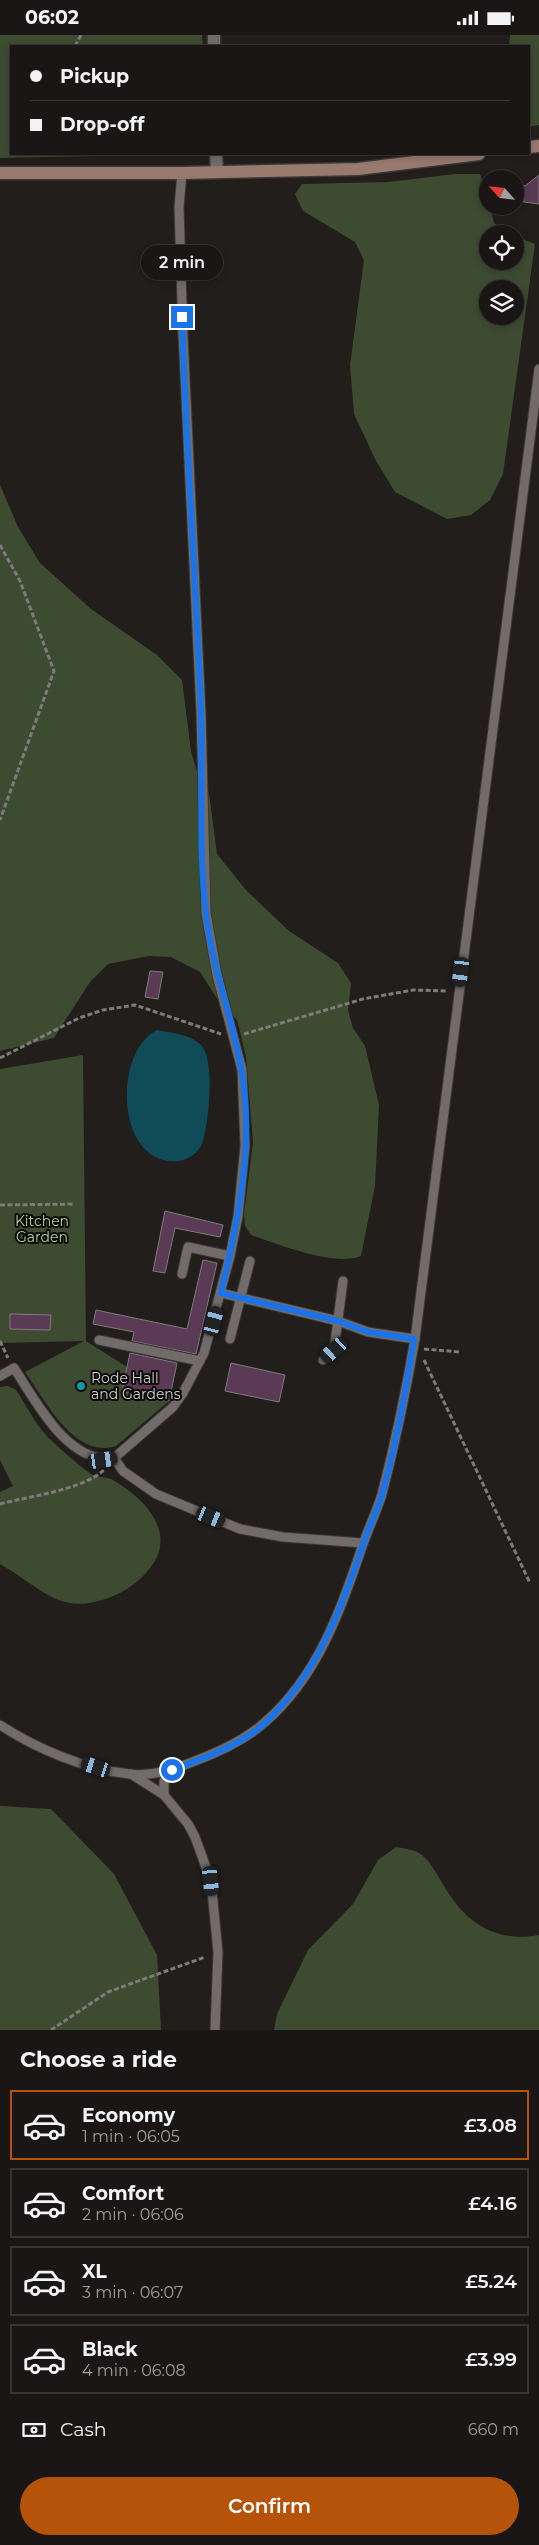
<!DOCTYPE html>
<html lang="en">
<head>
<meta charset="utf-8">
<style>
  :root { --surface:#191615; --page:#221f1e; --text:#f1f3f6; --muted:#9f9fa0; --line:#373534; --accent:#b45309 }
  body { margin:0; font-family:Montserrat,sans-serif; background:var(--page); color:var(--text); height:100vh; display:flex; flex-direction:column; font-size:19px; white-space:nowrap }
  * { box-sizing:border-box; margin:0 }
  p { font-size:16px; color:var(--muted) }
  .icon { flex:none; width:28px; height:28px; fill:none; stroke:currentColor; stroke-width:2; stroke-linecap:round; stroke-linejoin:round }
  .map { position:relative; height:1995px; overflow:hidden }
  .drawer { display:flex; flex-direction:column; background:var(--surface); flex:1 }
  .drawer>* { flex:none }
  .hud { position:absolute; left:10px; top:10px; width:520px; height:110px; border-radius:0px; box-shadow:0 2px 8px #0003,0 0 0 1px var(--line); display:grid; align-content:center; height:110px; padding:0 20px; background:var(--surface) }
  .needle { width:32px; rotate:297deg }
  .tools { position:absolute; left:479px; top:135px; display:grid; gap:10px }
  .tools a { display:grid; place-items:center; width:45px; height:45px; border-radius:50%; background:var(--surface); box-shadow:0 2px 8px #0003,0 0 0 1px var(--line); font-size:25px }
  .end { position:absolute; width:22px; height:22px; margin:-11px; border:6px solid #1a73e8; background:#fff; box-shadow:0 0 0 2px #fff }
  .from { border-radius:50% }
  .bubble { position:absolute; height:35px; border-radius:18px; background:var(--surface); box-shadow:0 2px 8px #0003,0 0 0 1px var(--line); font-size:16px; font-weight:600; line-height:35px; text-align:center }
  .car { position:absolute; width:15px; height:30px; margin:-15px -8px; border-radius:6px; box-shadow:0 0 4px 1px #0007; background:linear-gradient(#222 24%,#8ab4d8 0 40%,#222 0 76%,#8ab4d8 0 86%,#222 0) }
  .hud b { display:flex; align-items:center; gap:18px; height:48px; font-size:19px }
  .hud b+b { border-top:1px solid var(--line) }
  .hud i { width:12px; height:12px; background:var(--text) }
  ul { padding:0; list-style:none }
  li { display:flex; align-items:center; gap:15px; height:70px; margin:0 10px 8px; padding:0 10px; border:2px solid var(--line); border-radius:0px }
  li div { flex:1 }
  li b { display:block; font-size:19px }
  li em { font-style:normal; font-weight:600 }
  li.current { border-color:var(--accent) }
  li>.icon { width:45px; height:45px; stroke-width:1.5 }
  h2 { padding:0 20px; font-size:22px; line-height:60px }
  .pay { display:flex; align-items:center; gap:12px; height:55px; padding:0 20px; font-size:19px }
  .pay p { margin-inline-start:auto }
  .cta { display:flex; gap:10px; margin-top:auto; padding:10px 20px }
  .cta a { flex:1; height:58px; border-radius:30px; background:var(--accent); color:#fff; font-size:20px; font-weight:600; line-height:58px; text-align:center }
  .status { display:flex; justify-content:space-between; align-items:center; height:35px; padding:0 25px; background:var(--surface); direction:ltr }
  .status svg { height:14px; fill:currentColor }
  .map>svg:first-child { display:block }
  .green { fill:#3d4b31; fill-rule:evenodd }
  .water { fill:#0f4c58 }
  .building { fill:#5a3a55; stroke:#7f7b7e }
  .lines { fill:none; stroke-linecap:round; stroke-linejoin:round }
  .lane-casing { stroke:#3b3837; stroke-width:11 }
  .street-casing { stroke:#3b3837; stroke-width:15 }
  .secondary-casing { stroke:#3b3837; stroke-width:15 }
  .path { stroke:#7e7b7a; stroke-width:3; stroke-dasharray:5 2.5; stroke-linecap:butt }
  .lane { stroke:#716c6a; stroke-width:9 }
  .street { stroke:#716c6a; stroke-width:12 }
  .secondary { stroke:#97796d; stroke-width:12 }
  .route { stroke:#1a73e8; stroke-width:6 }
  .culture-dot { fill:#0f9aa8; stroke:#0a0807; stroke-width:2 }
  .labels { text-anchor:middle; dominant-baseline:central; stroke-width:4; stroke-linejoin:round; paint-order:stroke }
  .park-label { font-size:14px; fill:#b4d596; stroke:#0a0807 }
  .poi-label { font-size:14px; fill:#d4d1d0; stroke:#0a0807; text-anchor:start }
</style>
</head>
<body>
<div class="status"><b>06:02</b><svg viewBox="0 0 49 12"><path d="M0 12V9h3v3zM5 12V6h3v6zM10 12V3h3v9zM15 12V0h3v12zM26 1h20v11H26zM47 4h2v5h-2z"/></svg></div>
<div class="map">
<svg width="539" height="1995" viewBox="0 0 539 1995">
  <rect width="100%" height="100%" fill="#211e1c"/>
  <g class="green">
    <polygon points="0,0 202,0 203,11 11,11 11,119 205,119 0,123"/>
    <polygon points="510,0 539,0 539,90 529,92 529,11 509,11"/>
    <path d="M455,139H480L487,161L488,171H490L494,188L508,199H488V226H515V201L535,209L503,439L490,465L471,480L447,484L395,457L376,426L354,379L350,330L364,225L355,207L303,176L295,159L302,149L388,147ZM488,254H515V281H488Z"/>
    <path d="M0,450L18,492L40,528L91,574L157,620L182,645L191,716L198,740L209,758L217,819L246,855L289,896L338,928L351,948L348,975L353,993L365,1011L379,1070L375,1151L361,1221C335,1232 277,1209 251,1200L245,1191L244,1179L253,1107L246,1022L237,985L218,965L200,937L171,922L149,921L108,929L90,947L54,1003L0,1016Z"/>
    <path d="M83,1020L86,1306L127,1332L122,1356L169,1366L116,1411C75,1425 45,1365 25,1337L84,1306L0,1308V1034Z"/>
    <path d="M8,1351L16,1355C27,1371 38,1395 53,1407C65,1418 78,1430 91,1439C97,1443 106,1441 113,1445C140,1461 171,1489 157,1522C149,1538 135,1550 120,1558C61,1585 47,1556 0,1529V1457L13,1451L0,1425V1352Z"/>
    <polygon points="0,1771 51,1774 114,1839 157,1920 161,1995 0,1995"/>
    <path d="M396,1812C402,1813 409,1814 415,1816C428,1821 437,1839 444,1851C466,1888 495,1908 539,1900V1995H274L277,1979L308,1915L353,1869L378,1825Z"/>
  </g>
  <path class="water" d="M157,995C171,998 189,999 200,1009C216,1022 209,1090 202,1109C198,1118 188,1125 179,1126C116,1133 112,1017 157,995Z"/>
  <g class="building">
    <polygon points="539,140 539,169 517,166 519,150 525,151"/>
    <polygon points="150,936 163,937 158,964 145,962"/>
    <polygon points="165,1176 223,1190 220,1202 175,1193 165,1238 153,1236"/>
    <polygon points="203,1225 217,1228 196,1319 132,1306 134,1297 93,1289 96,1275 187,1294"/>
    <polygon points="10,1279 51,1280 50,1295 10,1294"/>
    <polygon points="130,1318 177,1328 169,1366 122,1356"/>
    <polygon points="231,1328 285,1340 279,1367 225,1356"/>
  </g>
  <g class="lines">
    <defs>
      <g id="lane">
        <polyline points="182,1239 188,1212 230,1221"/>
        <polyline points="221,1258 338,1286 368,1297 415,1304"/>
        <polyline points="230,1304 250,1226"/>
        <polyline points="99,1305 200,1326"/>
        <polyline points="323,1325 334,1315 343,1246"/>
        <path d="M0,1341L14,1333C36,1366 68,1430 114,1423L173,1372L183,1358L204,1318L230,1221L238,1181L245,1111L242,1035L217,940L206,878L201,678L183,300L179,172L182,138"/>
        <polyline points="114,1423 123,1436 156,1459 240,1494 283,1502 363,1508"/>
        <path d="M0,1690C37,1714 84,1734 129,1739C152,1742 175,1734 195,1726C219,1717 245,1705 264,1688C318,1642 341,1574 363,1509C369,1492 377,1476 382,1459C395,1409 406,1356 415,1304L539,334"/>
        <polyline points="171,1735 164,1746 164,1760 188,1789 195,1802 211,1846 218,1917 215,1995"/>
        <polyline points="131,1739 164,1760"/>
      </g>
      <g id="street">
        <polyline points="214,0 214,11"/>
        <polyline points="216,119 217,137"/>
      </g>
      <g id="secondary">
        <polyline points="529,112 539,111"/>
        <polyline points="0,138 182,138 358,134 479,119"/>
      </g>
    </defs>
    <use href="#lane" class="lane-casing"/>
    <use href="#street" class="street-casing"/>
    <use href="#secondary" class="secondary-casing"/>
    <g class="path">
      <polyline points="75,11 81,0"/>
      <polyline points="0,510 20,546 54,636 0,785"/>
      <polyline points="244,999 363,964 413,955 447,956"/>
      <polyline points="0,1023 79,983 103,975 135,970 221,999"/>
      <polyline points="0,1170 75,1169"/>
      <polyline points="0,1306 8,1323"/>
      <polyline points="424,1314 460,1317"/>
      <polyline points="424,1325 530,1548"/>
      <path d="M0,1469C30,1461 82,1455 104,1435"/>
      <polyline points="51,1995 108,1957 205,1922"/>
    </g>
    <use href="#lane" class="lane"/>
    <use href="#street" class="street"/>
    <use href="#secondary" class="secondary"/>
  </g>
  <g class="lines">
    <path class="route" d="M172,1735C204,1723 240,1711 266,1687C317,1639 341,1575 363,1510C368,1493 377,1477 382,1460C396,1410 406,1356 414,1304L368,1297L338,1286L221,1258C238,1186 255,1107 241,1033C232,981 212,932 206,879C198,812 203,743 201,676C196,545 186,413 182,282"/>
  </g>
  <circle class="culture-dot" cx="81" cy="1351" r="5"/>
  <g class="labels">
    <g class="park-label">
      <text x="42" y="1186">Kitchen<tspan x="42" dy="16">Garden</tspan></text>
    </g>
    <g class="poi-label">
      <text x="91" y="1343">Rode Hall<tspan x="91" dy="16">and Gardens</tspan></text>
    </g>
  </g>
</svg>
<div class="tools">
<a><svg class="needle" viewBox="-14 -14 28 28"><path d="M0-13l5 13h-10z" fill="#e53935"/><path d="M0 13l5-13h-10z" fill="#9f9fa0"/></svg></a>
<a><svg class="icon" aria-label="locate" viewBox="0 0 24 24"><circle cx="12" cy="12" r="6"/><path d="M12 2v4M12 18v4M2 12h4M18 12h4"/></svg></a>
<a><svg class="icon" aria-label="layers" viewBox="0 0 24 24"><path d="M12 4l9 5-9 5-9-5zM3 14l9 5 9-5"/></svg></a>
</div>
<i class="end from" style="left:172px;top:1735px"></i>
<i class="end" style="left:182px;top:282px"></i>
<div class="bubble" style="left:141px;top:210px;width:82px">2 min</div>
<i class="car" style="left:461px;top:937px;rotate:187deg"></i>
<i class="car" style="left:214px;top:1286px;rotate:15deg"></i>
<i class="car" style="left:334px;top:1315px;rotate:228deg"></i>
<i class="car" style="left:103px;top:1425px;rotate:82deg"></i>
<i class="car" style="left:211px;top:1482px;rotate:112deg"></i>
<i class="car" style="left:96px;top:1732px;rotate:288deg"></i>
<i class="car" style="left:211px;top:1846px;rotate:174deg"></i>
<div class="hud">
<b><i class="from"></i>Pickup</b>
<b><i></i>Drop-off</b>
</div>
</div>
<section class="drawer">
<h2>Choose a ride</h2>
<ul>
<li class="current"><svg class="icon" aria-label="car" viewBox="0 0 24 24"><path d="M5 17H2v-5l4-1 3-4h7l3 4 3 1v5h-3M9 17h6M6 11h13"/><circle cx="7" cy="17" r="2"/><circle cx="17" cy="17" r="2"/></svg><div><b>Economy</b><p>1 min · 06:05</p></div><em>£3.08</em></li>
<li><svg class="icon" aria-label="car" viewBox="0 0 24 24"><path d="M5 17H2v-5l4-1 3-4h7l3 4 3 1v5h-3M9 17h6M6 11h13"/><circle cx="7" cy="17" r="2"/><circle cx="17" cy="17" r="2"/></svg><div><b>Comfort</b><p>2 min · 06:06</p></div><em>£4.16</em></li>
<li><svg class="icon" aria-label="car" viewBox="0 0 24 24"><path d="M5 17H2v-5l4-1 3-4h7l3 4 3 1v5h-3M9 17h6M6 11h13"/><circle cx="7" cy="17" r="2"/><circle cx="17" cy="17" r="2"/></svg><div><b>XL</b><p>3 min · 06:07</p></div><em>£5.24</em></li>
<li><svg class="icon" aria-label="car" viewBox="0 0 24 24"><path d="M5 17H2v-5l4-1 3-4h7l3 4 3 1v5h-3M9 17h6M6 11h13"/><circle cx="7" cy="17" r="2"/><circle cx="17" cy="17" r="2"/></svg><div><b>Black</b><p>4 min · 06:08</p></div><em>£3.99</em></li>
</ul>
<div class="pay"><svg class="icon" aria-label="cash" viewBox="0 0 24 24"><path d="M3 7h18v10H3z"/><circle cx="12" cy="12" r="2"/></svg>Cash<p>660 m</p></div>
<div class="cta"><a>Confirm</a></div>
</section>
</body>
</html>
